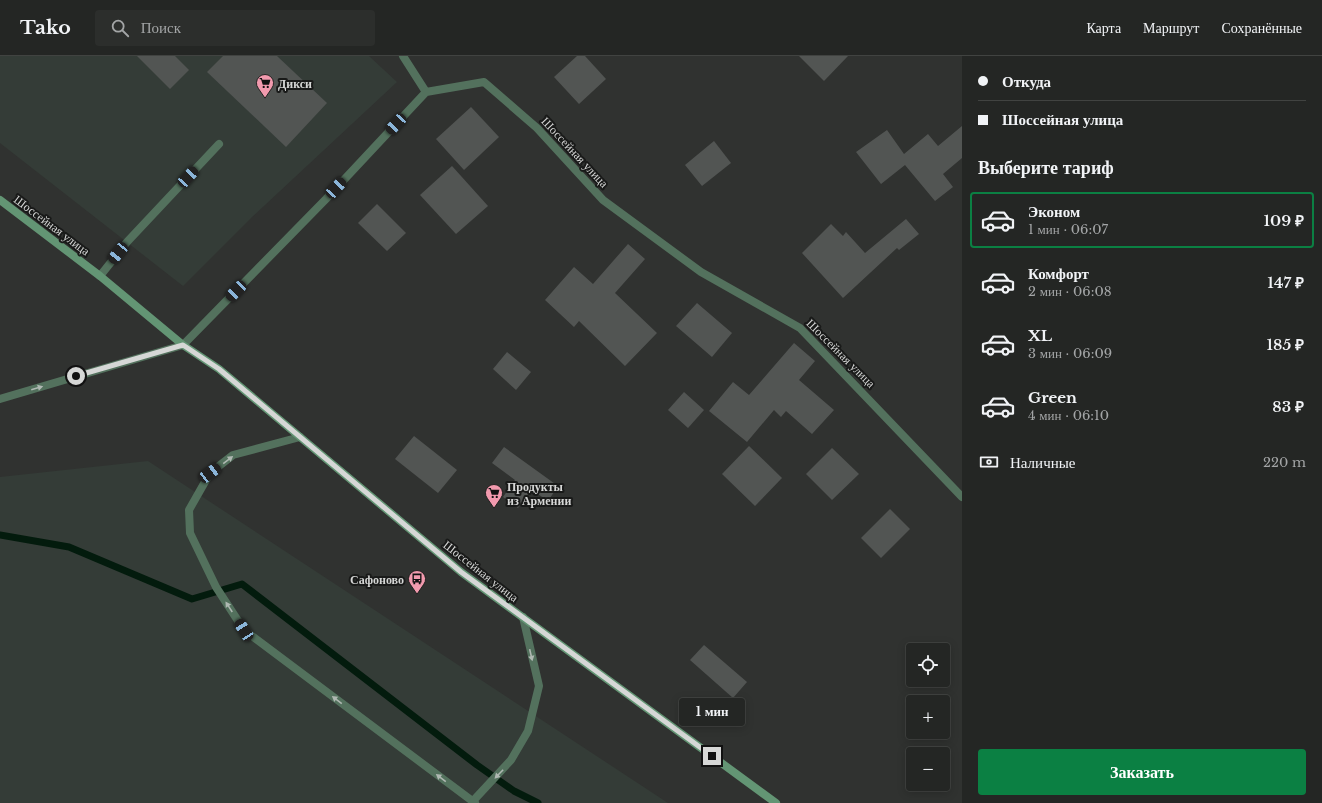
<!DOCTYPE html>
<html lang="ru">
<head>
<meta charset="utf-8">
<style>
  :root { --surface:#242624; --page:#2c2e2c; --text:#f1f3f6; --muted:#a3a5a6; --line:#414341; --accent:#0b8043 }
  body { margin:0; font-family:"Libre Baskerville",serif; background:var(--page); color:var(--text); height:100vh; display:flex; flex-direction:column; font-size:15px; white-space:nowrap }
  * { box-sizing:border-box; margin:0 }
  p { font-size:13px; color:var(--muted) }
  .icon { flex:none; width:22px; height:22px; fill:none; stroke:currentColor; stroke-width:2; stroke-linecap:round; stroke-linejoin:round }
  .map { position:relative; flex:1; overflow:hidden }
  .sheet { display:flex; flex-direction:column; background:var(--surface); width:360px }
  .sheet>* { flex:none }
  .top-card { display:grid; align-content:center; height:88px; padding:0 16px; background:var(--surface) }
  .tools { position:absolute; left:906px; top:587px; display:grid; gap:8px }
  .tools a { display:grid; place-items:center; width:44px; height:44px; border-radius:4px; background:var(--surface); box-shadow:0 2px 10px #0003,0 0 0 1px var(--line); font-size:20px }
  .end { position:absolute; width:18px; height:18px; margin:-9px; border:5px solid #d6d7d6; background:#111; box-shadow:0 0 0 2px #111 }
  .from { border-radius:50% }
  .bubble { position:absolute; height:28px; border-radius:4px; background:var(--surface); box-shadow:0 2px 10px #0003,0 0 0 1px var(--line); font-size:13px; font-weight:600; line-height:28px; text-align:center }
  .car { position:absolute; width:12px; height:24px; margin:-12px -6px; border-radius:5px; box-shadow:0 0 3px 1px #0007; background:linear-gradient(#222 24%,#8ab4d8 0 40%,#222 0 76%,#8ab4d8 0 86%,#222 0) }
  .top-card b { display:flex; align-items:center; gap:14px; height:38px; font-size:15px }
  .top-card b+b { border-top:1px solid var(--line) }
  .top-card i { width:10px; height:10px; background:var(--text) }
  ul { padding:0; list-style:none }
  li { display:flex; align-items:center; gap:12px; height:56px; margin:0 8px 6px; padding:0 8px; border:2px solid transparent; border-radius:4px }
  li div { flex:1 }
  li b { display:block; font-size:15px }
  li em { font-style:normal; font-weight:600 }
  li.active { border-color:var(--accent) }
  li>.icon { width:36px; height:36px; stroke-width:1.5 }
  h2 { padding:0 16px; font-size:18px; line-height:48px }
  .pay { display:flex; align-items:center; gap:10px; height:44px; padding:0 16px; font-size:15px }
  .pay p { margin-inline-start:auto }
  .action { display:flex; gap:8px; margin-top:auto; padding:8px 16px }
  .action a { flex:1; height:46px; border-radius:4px; background:var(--accent); color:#fff; font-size:16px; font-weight:600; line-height:46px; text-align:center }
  header { display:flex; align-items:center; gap:24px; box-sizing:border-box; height:56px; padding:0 20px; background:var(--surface); border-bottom:1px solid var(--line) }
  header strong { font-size:19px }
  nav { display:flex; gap:22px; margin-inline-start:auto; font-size:14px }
  .search { width:280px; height:36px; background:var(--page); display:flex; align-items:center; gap:10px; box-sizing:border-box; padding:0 14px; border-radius:4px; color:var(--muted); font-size:15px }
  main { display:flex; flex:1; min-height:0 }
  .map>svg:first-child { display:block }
  .built { fill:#343c37 }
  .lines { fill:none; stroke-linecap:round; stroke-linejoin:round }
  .stream { stroke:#031b0d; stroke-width:7 }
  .building { fill:#525553 }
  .lane { stroke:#53715d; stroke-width:8 }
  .street { stroke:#53715d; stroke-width:8 }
  .secondary { stroke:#639574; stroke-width:8 }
  .oneway { fill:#afb8b2 }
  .route { stroke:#d6d7d6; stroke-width:5 }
  .labels { text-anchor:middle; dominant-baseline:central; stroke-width:4; stroke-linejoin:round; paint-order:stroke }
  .poi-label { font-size:12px; font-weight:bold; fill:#d6d7d6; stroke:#191a19; text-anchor:start }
  .street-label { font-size:12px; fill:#d6d7d6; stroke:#191a19 }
</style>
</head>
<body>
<header>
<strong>Tako</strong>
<div class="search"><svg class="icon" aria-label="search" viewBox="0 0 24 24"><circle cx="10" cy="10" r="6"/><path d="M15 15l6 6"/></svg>Поиск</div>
<nav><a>Карта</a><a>Маршрут</a><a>Сохранённые</a></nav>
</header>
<main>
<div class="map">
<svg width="962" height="747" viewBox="0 0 962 747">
  <rect width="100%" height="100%" fill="#303230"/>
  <g class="built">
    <polygon points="0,0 369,0 397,26 251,162 183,230 0,87"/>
    <polygon points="148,405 668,747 0,747 0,421"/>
  </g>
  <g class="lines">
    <polyline class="stream" points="0,479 69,491 192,543 242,528 477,709 514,735 538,747"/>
  </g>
  <g class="building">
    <polygon points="137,0 175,0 189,14 170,33"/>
    <polygon points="223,0 277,0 327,47 286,91 207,16"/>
    <polygon points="577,0 585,0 606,23 579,48 554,21"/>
    <polygon points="799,0 848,0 824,25"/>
    <polygon points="471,51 499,81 464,114 436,83"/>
    <polygon points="962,70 962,102 943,118 953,131 935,145 905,109 881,128 856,96 887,74 904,98 928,78 938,90"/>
    <polygon points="714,85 731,107 702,130 685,109"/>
    <polygon points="452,110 488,150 456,178 420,139"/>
    <polygon points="377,148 406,177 387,195 358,167"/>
    <polygon points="906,163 919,178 899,194 897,192 843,242 802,197 831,168 843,180 846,176 865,197"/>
    <polygon points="628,188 645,203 615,237 657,277 625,310 579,265 574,271 545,244 574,211 593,228"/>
    <polygon points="697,247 732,277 712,301 676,270"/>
    <polygon points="794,287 815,305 799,324 834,354 812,378 786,355 781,361 774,354 747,386 709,355 733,326 749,339"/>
    <polygon points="507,296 531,316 516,334 493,313"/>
    <polygon points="684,336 704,354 688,372 668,354"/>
    <polygon points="414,380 457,414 438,437 395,403"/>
    <polygon points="749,390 782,422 755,450 722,418"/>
    <polygon points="504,391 558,430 548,445 532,434 518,452 503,441 515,424 492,407"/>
    <polygon points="832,392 859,418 832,444 806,418"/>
    <polygon points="890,453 910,473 881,502 861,482"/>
    <polygon points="704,589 747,626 733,642 690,604"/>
  </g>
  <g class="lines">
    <g class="lane">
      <polyline points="100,220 127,186 219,88"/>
      <polyline points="0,343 183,289"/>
      <polyline points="300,381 233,399 210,417 189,454 190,477 216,531 244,574 475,747"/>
      <polyline points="473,745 511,704 528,675 539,630 523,561"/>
    </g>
    <g class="street">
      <polyline points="403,0 426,36"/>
      <polyline points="183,289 326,143 426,36 484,26 537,72 603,144 701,216 800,272 962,441"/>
    </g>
    <polyline class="secondary" points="0,144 100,220 183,289 219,313 461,516 776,747"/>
  </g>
  <defs><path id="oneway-solid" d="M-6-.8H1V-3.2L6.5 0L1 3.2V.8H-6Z"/></defs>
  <g class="oneway">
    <use href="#oneway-solid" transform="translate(37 332) rotate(-16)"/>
    <use href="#oneway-solid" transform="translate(228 404) rotate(-37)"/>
    <use href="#oneway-solid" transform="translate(229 551) rotate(-123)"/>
    <use href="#oneway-solid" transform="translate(531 599) rotate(77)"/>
    <use href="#oneway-solid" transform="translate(337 644) rotate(-143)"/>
    <use href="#oneway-solid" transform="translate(499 718) rotate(134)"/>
    <use href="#oneway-solid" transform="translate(441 722) rotate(-143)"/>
  </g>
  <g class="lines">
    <polyline class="route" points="76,320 183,289 219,313 461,516 712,700"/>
  </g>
  <defs>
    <symbol id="supermarket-pin" viewBox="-11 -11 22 30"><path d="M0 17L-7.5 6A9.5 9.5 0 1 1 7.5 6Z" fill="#f29aae" stroke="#191a19"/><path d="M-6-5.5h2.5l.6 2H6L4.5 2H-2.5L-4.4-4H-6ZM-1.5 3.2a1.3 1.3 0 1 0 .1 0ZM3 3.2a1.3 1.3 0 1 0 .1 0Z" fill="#111"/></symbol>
    <symbol id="bus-pin" viewBox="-11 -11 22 30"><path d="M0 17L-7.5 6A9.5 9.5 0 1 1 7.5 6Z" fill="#f29aae" stroke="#191a19"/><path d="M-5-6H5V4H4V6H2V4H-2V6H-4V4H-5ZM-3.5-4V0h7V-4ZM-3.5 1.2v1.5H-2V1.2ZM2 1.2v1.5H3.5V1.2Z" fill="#111"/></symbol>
  </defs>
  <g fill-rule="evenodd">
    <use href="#supermarket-pin" x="255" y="17" width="20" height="27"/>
    <use href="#supermarket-pin" x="484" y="427" width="20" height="27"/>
    <use href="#bus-pin" x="407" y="513" width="20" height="27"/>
  </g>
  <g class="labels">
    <g class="poi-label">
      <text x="278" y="27">Дикси</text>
      <text x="507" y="430">Продукты<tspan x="507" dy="14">из Армении</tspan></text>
      <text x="404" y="523" text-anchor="end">Сафоново</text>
    </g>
    <g class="street-label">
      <text transform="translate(575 96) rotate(47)">Шоссейная улица</text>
      <text transform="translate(52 169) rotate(37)">Шоссейная улица</text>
      <text transform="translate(841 297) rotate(45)">Шоссейная улица</text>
      <text transform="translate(481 515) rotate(38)">Шоссейная улица</text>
    </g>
  </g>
</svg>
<div class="tools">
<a><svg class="icon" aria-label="locate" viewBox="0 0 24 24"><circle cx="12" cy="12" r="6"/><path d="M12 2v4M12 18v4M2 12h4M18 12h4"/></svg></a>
<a>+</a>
<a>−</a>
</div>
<i class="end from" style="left:76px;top:320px"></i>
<i class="end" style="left:712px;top:700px"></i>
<div class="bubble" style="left:679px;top:642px;width:66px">1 мин</div>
<i class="car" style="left:396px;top:68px;rotate:223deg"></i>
<i class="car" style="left:188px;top:121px;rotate:43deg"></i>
<i class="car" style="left:336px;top:132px;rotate:43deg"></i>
<i class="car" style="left:118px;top:197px;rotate:219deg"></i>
<i class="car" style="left:236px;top:235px;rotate:224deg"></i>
<i class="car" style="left:210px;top:417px;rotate:53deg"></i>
<i class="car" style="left:244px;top:574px;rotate:327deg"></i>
</div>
<section class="sheet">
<div class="top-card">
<b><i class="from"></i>Откуда</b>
<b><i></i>Шоссейная улица</b>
</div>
<h2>Выберите тариф</h2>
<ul>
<li class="active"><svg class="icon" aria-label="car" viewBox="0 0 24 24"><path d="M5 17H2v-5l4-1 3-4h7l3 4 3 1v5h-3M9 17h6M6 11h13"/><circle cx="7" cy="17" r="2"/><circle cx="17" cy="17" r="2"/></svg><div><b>Эконом</b><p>1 мин · 06:07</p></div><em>109 ₽</em></li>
<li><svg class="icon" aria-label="car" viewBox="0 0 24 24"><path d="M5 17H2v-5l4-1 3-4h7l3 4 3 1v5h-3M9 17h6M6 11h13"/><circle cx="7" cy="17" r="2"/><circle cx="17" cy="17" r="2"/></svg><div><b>Комфорт</b><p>2 мин · 06:08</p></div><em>147 ₽</em></li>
<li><svg class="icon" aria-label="car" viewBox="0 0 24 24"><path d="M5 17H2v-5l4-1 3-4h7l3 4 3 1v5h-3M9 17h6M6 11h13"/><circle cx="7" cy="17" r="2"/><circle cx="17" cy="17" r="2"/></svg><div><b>XL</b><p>3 мин · 06:09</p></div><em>185 ₽</em></li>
<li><svg class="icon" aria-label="car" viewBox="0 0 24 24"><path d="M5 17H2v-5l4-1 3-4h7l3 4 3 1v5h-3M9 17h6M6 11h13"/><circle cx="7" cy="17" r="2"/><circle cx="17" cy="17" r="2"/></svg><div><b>Green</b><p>4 мин · 06:10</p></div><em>83 ₽</em></li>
</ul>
<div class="pay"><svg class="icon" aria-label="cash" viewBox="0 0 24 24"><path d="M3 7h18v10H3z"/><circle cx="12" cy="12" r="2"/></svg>Наличные<p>220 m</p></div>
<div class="action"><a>Заказать</a></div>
</section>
</main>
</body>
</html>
